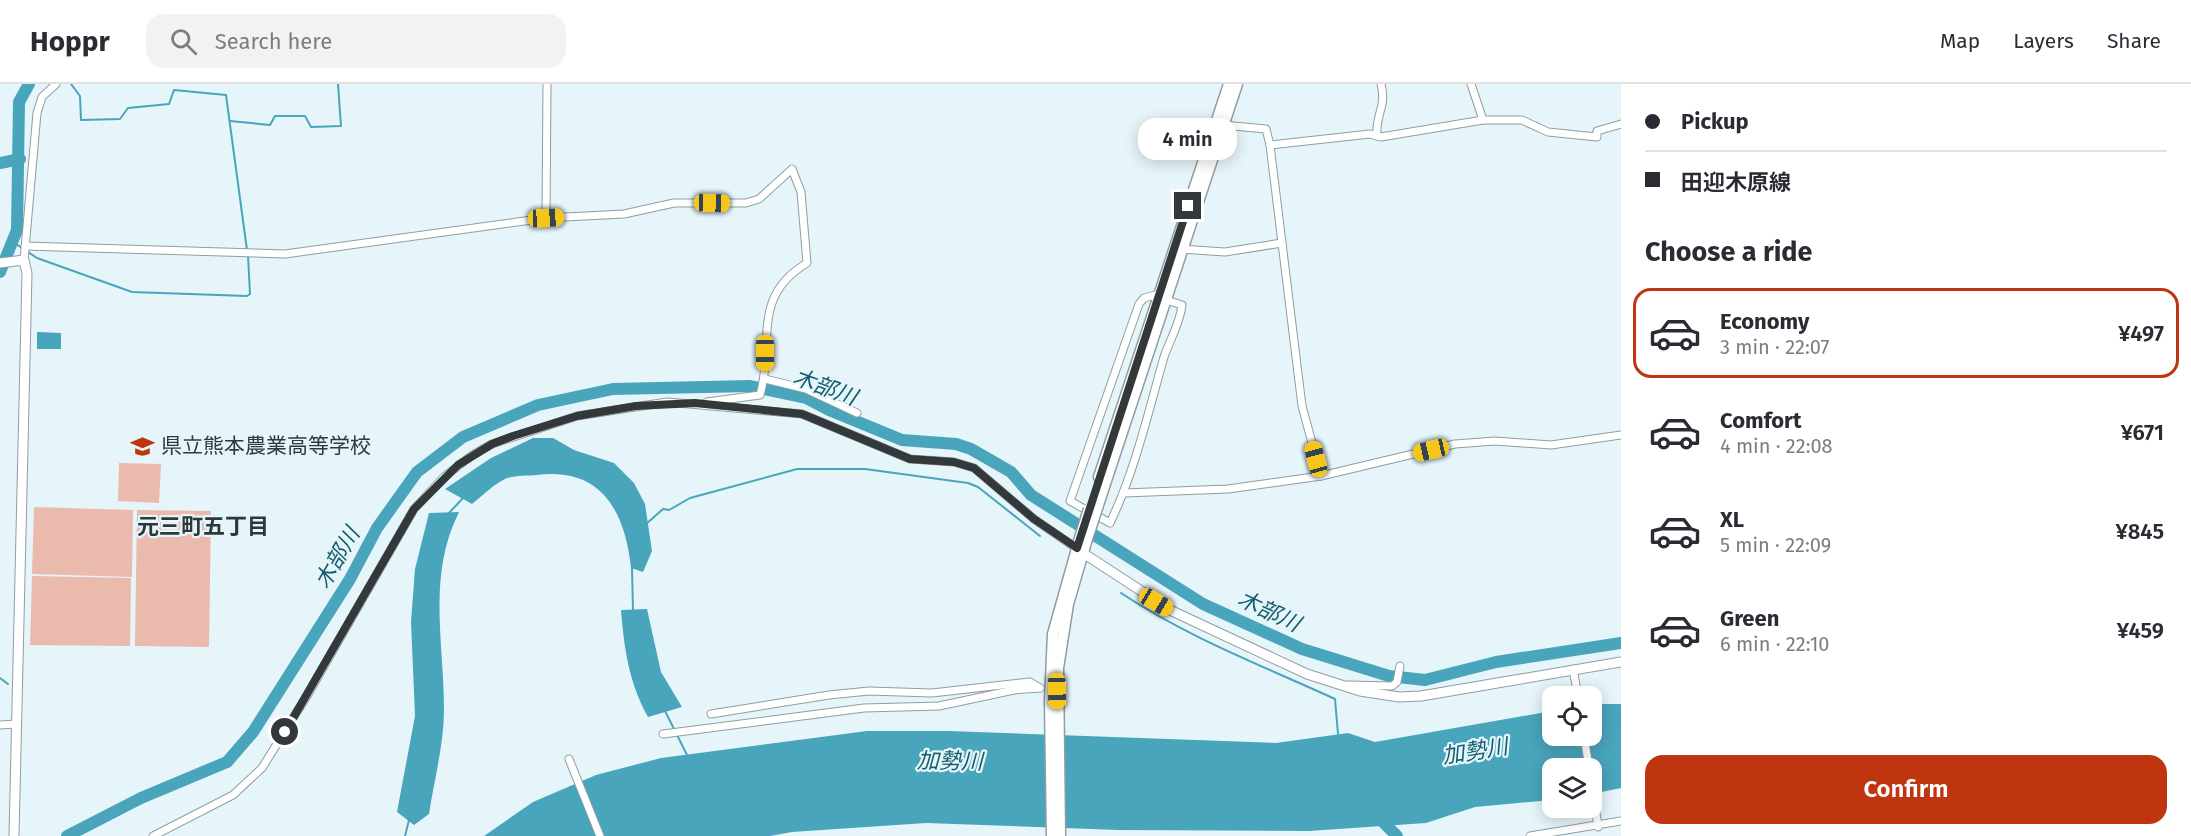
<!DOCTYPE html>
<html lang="en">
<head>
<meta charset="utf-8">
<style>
  :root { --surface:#fff; --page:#f2f2f3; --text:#2b2b33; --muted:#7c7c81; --line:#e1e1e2; --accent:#bf350f }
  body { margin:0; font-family:"Fira Sans","Noto Sans JP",sans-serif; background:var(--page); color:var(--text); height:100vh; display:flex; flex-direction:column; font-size:22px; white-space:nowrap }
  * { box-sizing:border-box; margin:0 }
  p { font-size:20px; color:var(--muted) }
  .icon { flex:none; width:33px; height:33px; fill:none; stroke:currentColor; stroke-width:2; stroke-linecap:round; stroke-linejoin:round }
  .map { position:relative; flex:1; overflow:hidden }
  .panel { display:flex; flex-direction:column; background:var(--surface); width:570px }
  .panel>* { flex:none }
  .top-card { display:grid; align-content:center; height:132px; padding:0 24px; background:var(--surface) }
  .tools { position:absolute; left:1542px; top:602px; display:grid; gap:12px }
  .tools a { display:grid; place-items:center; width:60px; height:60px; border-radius:12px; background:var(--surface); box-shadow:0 3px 15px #0003; font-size:30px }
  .end { position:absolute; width:27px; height:27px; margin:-14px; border:8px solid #33393b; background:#fff; box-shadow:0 0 0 3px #fff }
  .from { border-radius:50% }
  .bubble { position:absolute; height:42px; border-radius:18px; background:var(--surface); box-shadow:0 3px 15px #0003; font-size:20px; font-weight:600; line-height:42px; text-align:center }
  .car { position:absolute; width:18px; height:36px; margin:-18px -9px; border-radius:8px; box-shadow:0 0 4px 2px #0007; background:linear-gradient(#f5c518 24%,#345 0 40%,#f5c518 0 76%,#345 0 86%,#f5c518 0) }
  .top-card b { display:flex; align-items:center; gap:21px; height:57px; font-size:22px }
  .top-card b+b { border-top:2px solid var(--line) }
  .top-card i { width:15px; height:15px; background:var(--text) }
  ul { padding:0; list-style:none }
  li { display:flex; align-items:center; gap:18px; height:90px; margin:0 12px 9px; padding:0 12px; border:3px solid transparent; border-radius:18px }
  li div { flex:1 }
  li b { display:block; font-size:22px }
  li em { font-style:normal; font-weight:600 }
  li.current { border-color:var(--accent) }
  li>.icon { width:54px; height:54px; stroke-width:1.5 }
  h2 { padding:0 24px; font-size:27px; line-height:72px }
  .primary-button { display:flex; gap:12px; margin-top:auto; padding:12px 24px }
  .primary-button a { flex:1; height:69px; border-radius:18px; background:var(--accent); color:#fff; font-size:24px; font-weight:600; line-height:69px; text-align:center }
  header { display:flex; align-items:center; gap:36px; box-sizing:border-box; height:84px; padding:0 30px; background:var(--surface); border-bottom:2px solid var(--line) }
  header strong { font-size:28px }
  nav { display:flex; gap:33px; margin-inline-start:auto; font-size:21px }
  .search { width:420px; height:54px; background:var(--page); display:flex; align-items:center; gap:15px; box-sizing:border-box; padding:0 21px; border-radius:18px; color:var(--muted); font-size:22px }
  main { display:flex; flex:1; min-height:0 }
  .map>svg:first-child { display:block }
  .green { fill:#eabaad }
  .water { fill:#49a5bc }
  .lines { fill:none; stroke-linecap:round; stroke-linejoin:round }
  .stream { stroke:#49a5bc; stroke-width:2 }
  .river { stroke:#49a5bc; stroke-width:12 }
  .minor-casing { stroke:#8f9ea2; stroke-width:9 }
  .tertiary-casing { stroke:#8f9ea2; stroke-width:11 }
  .secondary-casing { stroke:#8f9ea2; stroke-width:13 }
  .minor { stroke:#fff; stroke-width:7 }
  .tertiary { stroke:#fff; stroke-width:9 }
  .secondary { stroke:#fff; stroke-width:10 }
  .secondary-bridge-casing { stroke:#8f9ea2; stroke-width:13; stroke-linecap:butt }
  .secondary-bridge { stroke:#fff; stroke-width:10 }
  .route { stroke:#33393b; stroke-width:8 }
  .labels { text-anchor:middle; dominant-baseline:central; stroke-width:4.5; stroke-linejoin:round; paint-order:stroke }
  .poi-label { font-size:21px; fill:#33393b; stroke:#e6f5fa; text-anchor:start }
  .water-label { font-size:22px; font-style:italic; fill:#115e6e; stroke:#e6f5fa }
  .neighbourhood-label { font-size:22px; font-weight:bold; fill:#2c383c; stroke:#e6f5fa }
</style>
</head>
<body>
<header>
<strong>Hoppr</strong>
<div class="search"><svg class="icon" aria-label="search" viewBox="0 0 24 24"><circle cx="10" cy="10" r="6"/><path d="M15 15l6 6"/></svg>Search here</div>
<nav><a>Map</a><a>Layers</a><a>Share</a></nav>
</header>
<main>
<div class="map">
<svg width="1621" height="752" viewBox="0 0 1621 752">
  <rect width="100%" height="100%" fill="#e6f5fa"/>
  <g class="green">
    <polygon points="119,379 161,380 159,419 118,417"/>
    <polygon points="34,423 133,426 132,493 32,490"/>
    <polygon points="137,426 211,427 209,563 135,562"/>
    <polygon points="32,492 131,494 130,562 30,561"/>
  </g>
  <g class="water">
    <polygon points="37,248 61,249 61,265 37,265"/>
    <path d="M533,354H553L574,366L614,379L634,399L645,420L652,467L643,488L631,484C625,428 602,383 537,391C528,392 514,391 505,395C494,400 482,412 472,420L445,405L491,374Z"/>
    <path d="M459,428C427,492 444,558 444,626C444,660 434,697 429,730L414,741L397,728L415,632L411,538L415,485L429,429Z"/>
    <path d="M647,525L661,588L682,623L648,633C629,599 624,564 621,526Z"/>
    <polygon points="1592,620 1621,620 1621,704 1592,710 1592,684 1552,684 1552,716 1475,723 1426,739 1309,747 1118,746 926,739 792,748 770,752 484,752 533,718 596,691 661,674 867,647 949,647 1276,659 1348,649 1375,658 1552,627 1552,651 1592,651"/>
  </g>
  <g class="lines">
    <g class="stream">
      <polyline points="71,0 80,12 81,36 120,35 128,24 169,20 174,6 226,11 247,166"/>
      <polyline points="230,37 270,41 275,32 305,32 311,43 341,42 338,0"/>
      <polyline points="13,158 37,174 132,208 247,212 250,210 248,172"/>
      <polyline points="449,429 463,414"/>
      <polyline points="645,441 663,425 669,426 690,414 797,385 865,385 968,399 978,403 1040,452"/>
      <polyline points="632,484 633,526"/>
      <path d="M1121,509C1187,553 1263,582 1335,615L1338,650"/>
      <polyline points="0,594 8,600"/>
      <polyline points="664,625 687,671"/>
      <polyline points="405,752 409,736"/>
    </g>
    <g class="river">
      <polyline points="0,79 20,75"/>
      <polyline points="0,188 17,146 19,18 29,0"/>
      <polyline points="1376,731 1397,752"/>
      <polyline points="67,752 141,714 227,678 253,648 350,495 377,444 417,388 463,353 538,321 613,305 750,302 806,314 829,326 902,356 956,360 971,365 1011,388 1031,411 1203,520 1302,565 1389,592 1425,596 1496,578 1621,559"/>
    </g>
    <defs>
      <g id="minor">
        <polyline points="1471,0 1483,36"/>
        <polyline points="1222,41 1266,45 1270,61 1302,322 1321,392"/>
        <path d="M1377,52C1375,30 1387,24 1381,0"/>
        <polyline points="1270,61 1370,50 1381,53 1483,36 1522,36 1548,48 1597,53 1597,47 1621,40"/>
        <polyline points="546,134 547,0"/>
        <path d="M25,162L285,170L546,134L624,130L674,119H746L759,115L792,85L801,108L807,179C750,213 775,259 760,311L707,318"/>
        <polyline points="1180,165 1225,168 1282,159"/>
        <polyline points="24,176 37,29 42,13 56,0"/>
        <path d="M1159,210L1144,214L1139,220L1070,417L1110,439C1135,387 1148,329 1164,273C1170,255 1180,240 1182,221L1166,216"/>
        <polyline points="765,295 806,305 857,329"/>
        <polyline points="1124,409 1228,405 1321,392 1455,360 1495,357 1551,361 1621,351"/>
        <polyline points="1573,585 1578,612"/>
        <polyline points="1348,601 1392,602 1397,598 1400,582"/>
        <polyline points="711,630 829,611 869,607 932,609 1030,598 1040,604"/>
        <polyline points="0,641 16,640"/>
        <polyline points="663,650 864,624 939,622 1014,606 1040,604"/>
        <polyline points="1584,651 1589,684"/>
        <polyline points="569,675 600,752"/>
        <polyline points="1592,700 1598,743"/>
        <polyline points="153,752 233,711 262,684 308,610 414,425 444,393 471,372 492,360 577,332 667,318 802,330 910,375 954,378 974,384 1034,435 1079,466"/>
        <polyline points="1530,752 1621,737"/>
      </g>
      <g id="tertiary">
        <polyline points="0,179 24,176 27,189 14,752"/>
        <polyline points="1083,469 1172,527 1307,590 1360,607 1399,613 1421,612 1621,578"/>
      </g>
      <g id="secondary">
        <polyline points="1099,393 1229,0"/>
        <polyline points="1100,415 1237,0"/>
        <polyline points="1052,752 1050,617 1053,550 1080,454"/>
        <polyline points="1060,752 1058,584 1068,520 1086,458"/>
      </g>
    </defs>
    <use href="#minor" class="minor-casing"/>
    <use href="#tertiary" class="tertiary-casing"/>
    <use href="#secondary" class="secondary-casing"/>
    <use href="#minor" class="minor"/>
    <use href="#tertiary" class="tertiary"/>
    <use href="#secondary" class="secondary"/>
    <defs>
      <g id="secondary-bridge">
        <polyline points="1080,454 1089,425"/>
        <polyline points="1086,458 1100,415"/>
      </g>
    </defs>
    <use href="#secondary-bridge" class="secondary-bridge-casing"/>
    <use href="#secondary-bridge" class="secondary-bridge"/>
  </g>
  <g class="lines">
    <polyline class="route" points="285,648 414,425 458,381 492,360 513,352 577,332 636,322 695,319 802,330 910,375 954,378 974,384 1034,435 1077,464 1188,122"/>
  </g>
  <defs>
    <symbol id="school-bare" viewBox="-9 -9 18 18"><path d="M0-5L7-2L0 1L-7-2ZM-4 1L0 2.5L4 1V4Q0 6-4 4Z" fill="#bf350f" stroke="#e6f5fa" stroke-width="2.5" paint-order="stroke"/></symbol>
  </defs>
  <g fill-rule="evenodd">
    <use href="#school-bare" x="126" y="346" width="33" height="33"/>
  </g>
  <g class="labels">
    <g class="poi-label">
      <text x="161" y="362">県立熊本農業高等学校</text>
    </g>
    <g class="water-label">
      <text transform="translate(825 303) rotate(20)">木部川</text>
      <text transform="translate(337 474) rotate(-60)">木部川</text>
      <text transform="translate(1269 527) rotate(25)">木部川</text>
      <text transform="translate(1475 667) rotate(-9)">加勢川</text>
      <text transform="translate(950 677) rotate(1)">加勢川</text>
    </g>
    <g class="neighbourhood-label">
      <text x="203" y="442">元三町五丁目</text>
    </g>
  </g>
</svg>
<div class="tools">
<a><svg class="icon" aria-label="locate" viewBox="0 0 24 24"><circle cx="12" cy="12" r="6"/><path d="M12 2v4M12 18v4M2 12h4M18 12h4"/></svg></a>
<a><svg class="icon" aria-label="layers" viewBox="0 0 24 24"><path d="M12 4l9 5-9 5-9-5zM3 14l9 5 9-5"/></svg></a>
</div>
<i class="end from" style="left:285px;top:648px"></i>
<i class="end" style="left:1188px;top:122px"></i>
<div class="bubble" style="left:1138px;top:34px;width:99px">4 min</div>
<i class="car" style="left:712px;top:119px;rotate:91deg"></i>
<i class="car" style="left:546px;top:134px;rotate:87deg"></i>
<i class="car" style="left:765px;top:269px;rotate:180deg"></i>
<i class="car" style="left:1431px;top:366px;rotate:257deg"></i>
<i class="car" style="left:1316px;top:375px;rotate:345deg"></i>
<i class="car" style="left:1156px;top:518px;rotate:121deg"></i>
<i class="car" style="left:1057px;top:607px;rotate:179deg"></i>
</div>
<section class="panel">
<div class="top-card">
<b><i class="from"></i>Pickup</b>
<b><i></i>田迎木原線</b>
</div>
<h2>Choose a ride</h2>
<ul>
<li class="current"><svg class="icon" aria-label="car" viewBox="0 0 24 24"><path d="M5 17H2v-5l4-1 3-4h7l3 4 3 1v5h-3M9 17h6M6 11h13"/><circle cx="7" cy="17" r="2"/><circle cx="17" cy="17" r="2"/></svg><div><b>Economy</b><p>3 min · 22:07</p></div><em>¥497</em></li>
<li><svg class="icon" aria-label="car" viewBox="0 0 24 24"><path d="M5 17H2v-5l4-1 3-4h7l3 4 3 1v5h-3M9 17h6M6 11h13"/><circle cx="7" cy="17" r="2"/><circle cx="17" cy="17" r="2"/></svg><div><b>Comfort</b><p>4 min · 22:08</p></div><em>¥671</em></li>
<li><svg class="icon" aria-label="car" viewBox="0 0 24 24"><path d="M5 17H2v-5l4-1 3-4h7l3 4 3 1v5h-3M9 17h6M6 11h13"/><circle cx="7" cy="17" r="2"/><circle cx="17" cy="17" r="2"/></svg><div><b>XL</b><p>5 min · 22:09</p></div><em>¥845</em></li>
<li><svg class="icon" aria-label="car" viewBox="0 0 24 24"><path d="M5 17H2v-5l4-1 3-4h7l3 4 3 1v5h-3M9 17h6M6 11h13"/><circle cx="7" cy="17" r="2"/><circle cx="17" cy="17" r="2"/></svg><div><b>Green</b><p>6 min · 22:10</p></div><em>¥459</em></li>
</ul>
<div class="primary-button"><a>Confirm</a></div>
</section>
</main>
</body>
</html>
